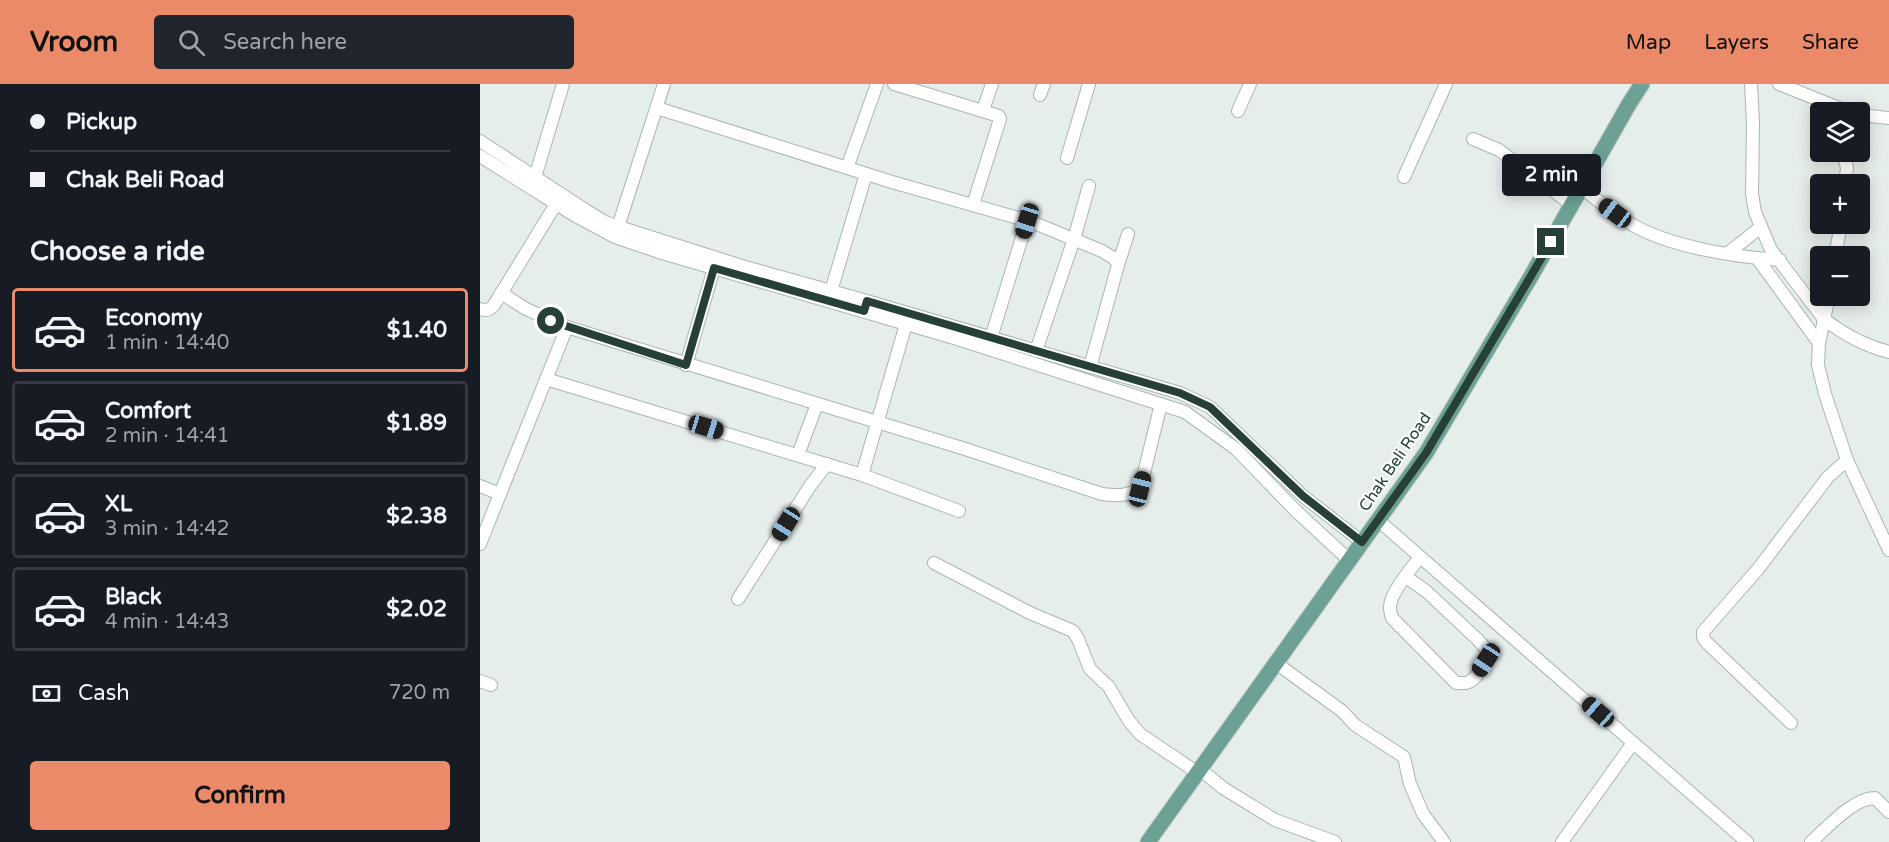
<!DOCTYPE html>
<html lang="en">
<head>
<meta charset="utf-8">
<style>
  :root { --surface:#171b24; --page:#20242c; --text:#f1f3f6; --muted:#9ea1a6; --line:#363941; --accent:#eb8a68 }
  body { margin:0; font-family:"Varela Round",sans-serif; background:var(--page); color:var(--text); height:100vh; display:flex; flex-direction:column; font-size:22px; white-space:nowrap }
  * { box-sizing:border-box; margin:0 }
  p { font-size:20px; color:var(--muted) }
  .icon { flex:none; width:33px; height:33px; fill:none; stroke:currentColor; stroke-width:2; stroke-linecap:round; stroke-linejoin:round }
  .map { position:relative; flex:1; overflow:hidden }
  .details { display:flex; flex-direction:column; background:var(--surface); width:480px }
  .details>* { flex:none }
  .hud { display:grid; align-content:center; height:132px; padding:0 30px; background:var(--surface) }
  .buttons { position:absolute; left:1330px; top:18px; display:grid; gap:12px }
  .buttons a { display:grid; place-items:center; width:60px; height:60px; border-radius:6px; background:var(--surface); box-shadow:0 3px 15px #0003; font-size:30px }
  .end { position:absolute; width:27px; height:27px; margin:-14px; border:8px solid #264039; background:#fff; box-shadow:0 0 0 3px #fff }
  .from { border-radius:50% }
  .bubble { position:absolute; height:42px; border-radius:6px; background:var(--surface); box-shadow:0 3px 15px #0003; font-size:20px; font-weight:700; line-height:42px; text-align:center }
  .car { position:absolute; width:18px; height:36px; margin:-18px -9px; border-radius:8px; box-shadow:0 0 4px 2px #0007; background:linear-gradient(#222 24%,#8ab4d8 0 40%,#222 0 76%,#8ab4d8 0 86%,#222 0) }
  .hud b { display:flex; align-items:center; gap:21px; height:57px; font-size:22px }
  .hud b+b { border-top:2px solid var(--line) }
  .hud i { width:15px; height:15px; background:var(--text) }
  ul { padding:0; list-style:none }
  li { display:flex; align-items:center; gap:18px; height:84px; margin:0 12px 9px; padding:0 18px; border:3px solid var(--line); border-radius:6px }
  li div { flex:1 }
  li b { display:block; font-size:22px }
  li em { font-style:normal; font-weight:700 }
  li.selected { border-color:var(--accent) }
  li>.icon { width:54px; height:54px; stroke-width:1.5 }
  h2 { padding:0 30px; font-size:27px; line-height:72px }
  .pay { display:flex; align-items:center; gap:15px; height:66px; padding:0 30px; font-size:22px }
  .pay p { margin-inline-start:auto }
  .primary-button { display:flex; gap:12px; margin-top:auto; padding:12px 30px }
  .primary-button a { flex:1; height:69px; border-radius:6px; background:var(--accent); color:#111; font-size:24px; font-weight:700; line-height:69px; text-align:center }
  header { display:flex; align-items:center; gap:36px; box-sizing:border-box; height:84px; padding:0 30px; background:var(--accent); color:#111 }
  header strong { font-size:28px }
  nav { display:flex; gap:33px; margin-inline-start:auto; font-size:21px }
  .search { width:420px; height:54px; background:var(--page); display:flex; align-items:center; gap:15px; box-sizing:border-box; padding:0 21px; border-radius:6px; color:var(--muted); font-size:22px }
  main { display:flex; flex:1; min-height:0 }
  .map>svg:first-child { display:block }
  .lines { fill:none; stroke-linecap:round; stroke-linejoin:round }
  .minor-casing { stroke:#a9b6b2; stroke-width:14 }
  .major-casing { stroke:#c2cac8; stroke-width:17 }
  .minor { stroke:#fff; stroke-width:12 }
  .major { stroke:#6da195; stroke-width:15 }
  .route { stroke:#264039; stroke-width:8 }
  .labels { text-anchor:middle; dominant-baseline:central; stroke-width:4.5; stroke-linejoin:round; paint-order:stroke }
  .street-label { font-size:16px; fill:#264039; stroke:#f7fbf9 }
</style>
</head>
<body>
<header>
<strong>Vroom</strong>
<div class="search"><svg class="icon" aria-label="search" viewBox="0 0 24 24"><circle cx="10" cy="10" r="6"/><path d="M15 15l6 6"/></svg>Search here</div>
<nav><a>Map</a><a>Layers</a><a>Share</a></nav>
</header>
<main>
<section class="details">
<div class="hud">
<b><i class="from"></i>Pickup</b>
<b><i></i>Chak Beli Road</b>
</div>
<h2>Choose a ride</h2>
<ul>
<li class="selected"><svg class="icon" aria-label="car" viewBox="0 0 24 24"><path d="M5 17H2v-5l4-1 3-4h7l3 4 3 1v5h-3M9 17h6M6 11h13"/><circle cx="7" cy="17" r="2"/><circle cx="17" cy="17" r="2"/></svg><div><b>Economy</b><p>1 min · 14:40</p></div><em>$1.40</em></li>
<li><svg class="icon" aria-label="car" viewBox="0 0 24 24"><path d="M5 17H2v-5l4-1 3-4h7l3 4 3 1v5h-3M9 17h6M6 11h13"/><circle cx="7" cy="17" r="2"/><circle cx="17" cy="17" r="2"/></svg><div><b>Comfort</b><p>2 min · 14:41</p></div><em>$1.89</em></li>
<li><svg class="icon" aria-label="car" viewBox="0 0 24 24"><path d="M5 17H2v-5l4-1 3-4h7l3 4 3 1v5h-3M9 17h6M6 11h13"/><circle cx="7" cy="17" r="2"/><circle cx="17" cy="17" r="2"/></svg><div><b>XL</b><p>3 min · 14:42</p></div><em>$2.38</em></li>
<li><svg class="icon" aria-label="car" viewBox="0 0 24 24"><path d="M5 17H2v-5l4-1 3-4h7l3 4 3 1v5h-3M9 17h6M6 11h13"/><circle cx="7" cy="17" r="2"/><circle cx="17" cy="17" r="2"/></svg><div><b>Black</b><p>4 min · 14:43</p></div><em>$2.02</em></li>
</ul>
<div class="pay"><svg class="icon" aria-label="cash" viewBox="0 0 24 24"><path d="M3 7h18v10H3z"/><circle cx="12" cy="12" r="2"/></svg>Cash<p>720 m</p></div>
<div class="primary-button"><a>Confirm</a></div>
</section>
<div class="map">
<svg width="1409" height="758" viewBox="0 0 1409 758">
  <rect width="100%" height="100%" fill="#e6eeeb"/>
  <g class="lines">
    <defs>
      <g id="minor">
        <polyline points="414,0 519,32 520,35 493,121"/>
        <path d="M1271,0L1273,39L1272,110L1275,128L1291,166L1344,235C1363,250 1386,262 1409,268"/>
        <polyline points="1299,0 1369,28"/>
        <polyline points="560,11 564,0"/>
        <polyline points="177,24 412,98 552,138 622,167 635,175 638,181 610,283"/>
        <polyline points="503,26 512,0"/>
        <polyline points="758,27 770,0"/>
        <polyline points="1380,31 1409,34"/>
        <polyline points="993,55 1019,66 1092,121"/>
        <polyline points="0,57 107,127 125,138 142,144 265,183 387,217 700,309 730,323 823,412 882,458"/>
        <polyline points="1363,68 1367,84 1365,100"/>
        <polyline points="0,72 94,131 135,153 182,169 471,253 705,328 756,365 814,425 869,476"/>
        <polyline points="587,74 609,0"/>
        <polyline points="367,84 397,0"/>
        <polyline points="924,93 966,0"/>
        <polyline points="53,100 83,0"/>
        <path d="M1102,104C1118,116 1133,130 1151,140C1190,163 1255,173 1300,176"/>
        <polyline points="138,143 184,0"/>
        <polyline points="1248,169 1281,143"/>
        <polyline points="1355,172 1361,140"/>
        <polyline points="1277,174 1339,259"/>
        <polyline points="638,181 648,150"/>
        <polyline points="351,207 386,90"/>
        <path d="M21,209L46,225L87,243L482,364L622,410C637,412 647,412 660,405L681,320"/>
        <polyline points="1349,212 1339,259 1338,281 1345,310 1367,376 1409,466"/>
        <path d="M0,225C7,227 10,226 14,221L76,120"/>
        <polyline points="511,254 547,137"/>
        <polyline points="556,267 594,155 609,102"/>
        <polyline points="206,281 234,184"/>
        <polyline points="66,295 382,391 479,427"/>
        <polyline points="318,371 337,320"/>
        <polyline points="382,391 426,240"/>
        <polyline points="0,402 20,410"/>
        <polyline points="898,436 1267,758"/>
        <polyline points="0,460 87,243"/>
        <polyline points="454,479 550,529 593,547 598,555 610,585 629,603 649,637 660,650 718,689"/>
        <path d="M926,493L946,507L997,555L1008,567C1006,577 998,596 986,599C983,599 979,599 976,599L912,534C911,531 910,528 910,524C909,510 931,485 940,473"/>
        <polyline points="258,515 330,402 347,380"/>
        <polyline points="796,579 862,627 875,641 924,673 930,700 943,730 964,758"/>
        <polyline points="0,597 11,601"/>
        <polyline points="1311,639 1226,558 1223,553 1223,548 1278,485 1348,393 1367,376"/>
        <polyline points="720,685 743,704 795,736 855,758"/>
        <polyline points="1082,758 1153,659"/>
        <path d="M1331,758C1347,744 1373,714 1395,714L1409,728"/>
      </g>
      <polyline id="major" points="668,758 946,369 1050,194 1149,20 1162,0"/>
    </defs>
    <use href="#minor" class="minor-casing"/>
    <use href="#major" class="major-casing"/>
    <use href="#minor" class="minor"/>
    <use href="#major" class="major"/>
  </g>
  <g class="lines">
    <polyline class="route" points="71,237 206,281 234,184 384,227 387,217 700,309 730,323 823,412 882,458 946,369 1071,158"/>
  </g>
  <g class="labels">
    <g class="street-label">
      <text transform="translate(915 378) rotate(-56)">Chak Beli Road</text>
    </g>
  </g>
</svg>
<div class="buttons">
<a><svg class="icon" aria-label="layers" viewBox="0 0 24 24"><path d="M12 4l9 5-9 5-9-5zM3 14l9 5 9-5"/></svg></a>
<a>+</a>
<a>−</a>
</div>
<i class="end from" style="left:71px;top:237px"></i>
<i class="end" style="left:1071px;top:158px"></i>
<div class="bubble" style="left:1022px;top:70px;width:99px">2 min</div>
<i class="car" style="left:1135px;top:129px;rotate:307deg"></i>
<i class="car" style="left:547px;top:137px;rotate:197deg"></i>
<i class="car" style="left:226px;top:343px;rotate:107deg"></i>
<i class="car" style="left:660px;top:405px;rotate:14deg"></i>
<i class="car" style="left:306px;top:440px;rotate:212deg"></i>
<i class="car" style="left:1006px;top:576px;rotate:213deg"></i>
<i class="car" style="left:1118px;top:628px;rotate:311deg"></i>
</div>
</main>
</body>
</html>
